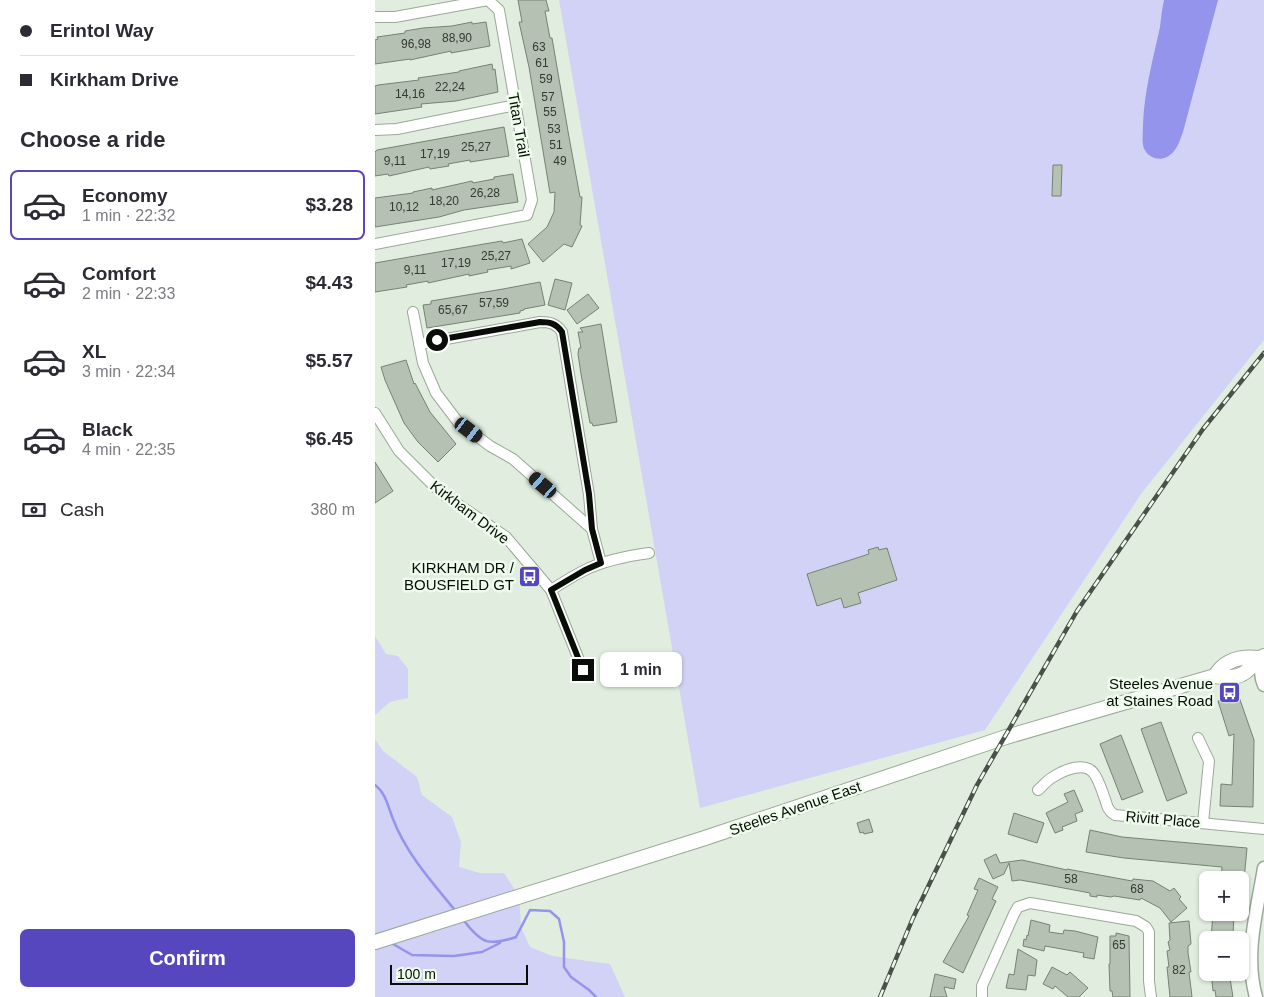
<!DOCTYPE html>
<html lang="en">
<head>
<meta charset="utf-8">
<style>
  :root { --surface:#fff; --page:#f7f7f7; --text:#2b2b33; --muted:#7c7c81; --line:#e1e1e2; --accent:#5647be }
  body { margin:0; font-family:Helvetica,sans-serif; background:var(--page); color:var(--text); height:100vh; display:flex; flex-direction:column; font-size:19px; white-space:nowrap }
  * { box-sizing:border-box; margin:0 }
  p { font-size:16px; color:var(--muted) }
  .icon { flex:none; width:28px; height:28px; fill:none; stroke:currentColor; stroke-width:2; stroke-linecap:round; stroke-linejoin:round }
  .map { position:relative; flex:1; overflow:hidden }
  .details { display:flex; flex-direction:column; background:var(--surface); width:375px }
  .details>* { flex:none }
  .hud { display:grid; align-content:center; height:110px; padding:0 20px; background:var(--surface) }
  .buttons { position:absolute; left:824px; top:871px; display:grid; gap:10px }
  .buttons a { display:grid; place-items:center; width:50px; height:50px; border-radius:8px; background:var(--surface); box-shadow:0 1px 4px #0004; font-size:25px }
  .scale { position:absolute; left:15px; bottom:12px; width:138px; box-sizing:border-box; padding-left:5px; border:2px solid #090d08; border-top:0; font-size:14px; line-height:18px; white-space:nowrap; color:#090d08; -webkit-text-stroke:4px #eefcec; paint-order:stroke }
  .end { position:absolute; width:22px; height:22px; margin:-11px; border:6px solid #090d08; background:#fff; box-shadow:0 0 0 2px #fff }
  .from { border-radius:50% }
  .bubble { position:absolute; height:35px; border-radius:8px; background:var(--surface); box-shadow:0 1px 4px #0004; font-size:16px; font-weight:700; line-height:35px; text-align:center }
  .car { position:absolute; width:15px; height:30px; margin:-15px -8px; border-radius:6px; box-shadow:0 0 4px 1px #0007; background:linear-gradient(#222 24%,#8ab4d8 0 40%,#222 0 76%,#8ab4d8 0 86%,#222 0) }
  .hud b { display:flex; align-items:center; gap:18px; height:48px; font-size:19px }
  .hud b+b { border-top:1px solid var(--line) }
  .hud i { width:12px; height:12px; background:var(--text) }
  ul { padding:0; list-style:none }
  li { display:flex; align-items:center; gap:15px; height:70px; margin:0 10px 8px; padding:0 10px; border:2px solid transparent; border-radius:8px }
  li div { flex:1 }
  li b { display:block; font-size:19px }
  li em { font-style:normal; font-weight:700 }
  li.current { border-color:var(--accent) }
  li>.icon { width:45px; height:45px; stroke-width:1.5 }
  h2 { padding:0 20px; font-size:22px; line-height:60px }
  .pay { display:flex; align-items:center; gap:12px; height:55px; padding:0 20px; font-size:19px }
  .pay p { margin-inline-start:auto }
  .action { display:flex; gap:10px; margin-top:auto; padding:10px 20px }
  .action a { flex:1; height:58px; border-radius:8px; background:var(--accent); color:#fff; font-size:20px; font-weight:700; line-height:58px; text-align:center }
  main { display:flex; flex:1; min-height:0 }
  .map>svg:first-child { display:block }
  .green { fill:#d1d2f6 }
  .water { fill:#9594ed }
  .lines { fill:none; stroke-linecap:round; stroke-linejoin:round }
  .stream { stroke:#9594ed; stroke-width:2.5 }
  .building { fill:#b5c1b3; stroke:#768274 }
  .minor-casing { stroke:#9ba899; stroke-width:12 }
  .tertiary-casing { stroke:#9ba899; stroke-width:15 }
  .secondary-casing { stroke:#9ba899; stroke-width:16 }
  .minor { stroke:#fff; stroke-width:10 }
  .tertiary { stroke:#fff; stroke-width:12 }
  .secondary { stroke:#fff; stroke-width:14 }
  .rail-casing { stroke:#4a5149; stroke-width:4.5 }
  .rail { stroke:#eefcec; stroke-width:2.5; stroke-dasharray:8; stroke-linecap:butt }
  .route { stroke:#090d08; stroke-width:6 }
  .labels { text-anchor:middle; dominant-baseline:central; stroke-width:5; stroke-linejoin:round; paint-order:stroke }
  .number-label { font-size:12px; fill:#343a33 }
  .street-label { font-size:15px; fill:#090d08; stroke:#eefcec }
  .poi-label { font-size:15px; fill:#090d08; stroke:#eefcec; text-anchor:end }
</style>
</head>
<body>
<main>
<section class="details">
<div class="hud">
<b><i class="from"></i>Erintol Way</b>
<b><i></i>Kirkham Drive</b>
</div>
<h2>Choose a ride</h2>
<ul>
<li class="current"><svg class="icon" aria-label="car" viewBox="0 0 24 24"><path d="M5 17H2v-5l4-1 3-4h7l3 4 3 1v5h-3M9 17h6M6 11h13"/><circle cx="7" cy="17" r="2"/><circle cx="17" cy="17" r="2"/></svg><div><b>Economy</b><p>1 min · 22:32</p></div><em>$3.28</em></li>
<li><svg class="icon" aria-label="car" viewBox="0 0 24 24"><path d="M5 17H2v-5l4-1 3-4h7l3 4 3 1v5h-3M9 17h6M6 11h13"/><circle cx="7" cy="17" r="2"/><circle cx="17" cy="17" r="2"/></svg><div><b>Comfort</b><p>2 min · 22:33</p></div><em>$4.43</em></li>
<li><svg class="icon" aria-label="car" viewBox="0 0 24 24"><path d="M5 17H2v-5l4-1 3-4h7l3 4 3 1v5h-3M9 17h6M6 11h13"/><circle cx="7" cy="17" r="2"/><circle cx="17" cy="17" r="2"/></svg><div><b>XL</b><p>3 min · 22:34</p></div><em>$5.57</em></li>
<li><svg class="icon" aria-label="car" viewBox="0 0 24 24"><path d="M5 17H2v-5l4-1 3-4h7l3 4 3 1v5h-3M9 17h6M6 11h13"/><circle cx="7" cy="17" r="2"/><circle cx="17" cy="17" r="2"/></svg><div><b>Black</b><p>4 min · 22:35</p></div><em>$6.45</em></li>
</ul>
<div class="pay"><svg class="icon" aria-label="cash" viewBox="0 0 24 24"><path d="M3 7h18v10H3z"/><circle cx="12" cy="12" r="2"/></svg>Cash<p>380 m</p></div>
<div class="action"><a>Confirm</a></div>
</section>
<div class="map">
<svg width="889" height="997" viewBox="0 0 889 997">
  <rect width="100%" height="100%" fill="#e1eedf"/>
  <g class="green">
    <polygon points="184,0 889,0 889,340 766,494 610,730 325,808"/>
    <polygon points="0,636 11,654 23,656 33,669 33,698 15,702 0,715"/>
    <polygon points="0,739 8,751 42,777 47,795 77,817 86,842 84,867 105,873 129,873 144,896 146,927 155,947 177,956 235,964 250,997 0,997"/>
  </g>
  <path class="water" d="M789,0H843L808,132C805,140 802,150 795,155C785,163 770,157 768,145C767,139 768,131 768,125C769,92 778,59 785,27C786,18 787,9 789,0Z"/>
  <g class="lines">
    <g class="stream">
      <path d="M0,785C11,793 13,807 18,819C31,853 56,881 79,909"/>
      <path d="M90,922C107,944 114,946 141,937L155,910L175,911L184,919L189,942V967L196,977L214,990L221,997"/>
      <polyline points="18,944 37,955 79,956 107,952 125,943"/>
    </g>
  </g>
  <g class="building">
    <polygon points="143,0 171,0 174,11 170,11 175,38 177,38 194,137 205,197 207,197 205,225 207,226 197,247 189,244 168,262 153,244 172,227 179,212 180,192 175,193 154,67 144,22 147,22"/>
    <polygon points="97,22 97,24 111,22 115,46 76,53 76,51 35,60 35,59 0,64 0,40 3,39 2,37 30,33 30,31 48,28 77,26"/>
    <polygon points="117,64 118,70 120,69 123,92 81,101 46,104 47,107 0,114 0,86 3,85 44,80 43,78 84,72 84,71"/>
    <polygon points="129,127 134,156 95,162 95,160 73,164 74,166 55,169 54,167 14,176 13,174 0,176 0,152 2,150"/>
    <polygon points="678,165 687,165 686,196 677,196"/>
    <polygon points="138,174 143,202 89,210 64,217 0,227 0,198 38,193 38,192 57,188 57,190 97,181 98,183 119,179 119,177"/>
    <polygon points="147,239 155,263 136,269 136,266 112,270 113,272 94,276 94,274 53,283 53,281 31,285 32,287 0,292 0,263 109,244 127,241 128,243"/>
    <polygon points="180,279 197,283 190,310 173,305"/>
    <polygon points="165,282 170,305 149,309 149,310 145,311 145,313 52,328 48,305 56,304 56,301 128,289"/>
    <polygon points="213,294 224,308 202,324 192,310"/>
    <polygon points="226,324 242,422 218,426 217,423 215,423 206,374 203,354 204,348 206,348 203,332 208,332 205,328"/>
    <polygon points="31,360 39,384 40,383 55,412 81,444 63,462 43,442 29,423 10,380 6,367"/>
    <polygon points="0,462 18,491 0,503"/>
    <polygon points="503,547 504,550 512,548 522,580 483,593 486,603 469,608 466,598 442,606 432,574 494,554 493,550"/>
    <polygon points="863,694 879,740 878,807 845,806 846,784 857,785 859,734 854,736 843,701"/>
    <polygon points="786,722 812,793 792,801 766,729"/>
    <polygon points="746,735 768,792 747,800 725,744"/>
    <polygon points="699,790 708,811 700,814 702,821 687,827 688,830 680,833 671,813 693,802 689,794"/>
    <polygon points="639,813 669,823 662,843 633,834"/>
    <polygon points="494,819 498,832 489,834 488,832 485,833 482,823"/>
    <polygon points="715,830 747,837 872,848 869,880 846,880 847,867 749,858 711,852"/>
    <polygon points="621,854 625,863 647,860 692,870 692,869 757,881 758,879 778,881 795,891 799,888 806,897 804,899 812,908 796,922 785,908 766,898 765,900 739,896 736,897 722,895 722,897 715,896 715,893 662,883 645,880 637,881 634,863 629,874 618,879 609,860"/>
    <polygon points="604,878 623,887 617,899 621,901 588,973 568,962 594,916 592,915 603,890 599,889"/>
    <polygon points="838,912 859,912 858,936 852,936 852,940 836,940"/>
    <polygon points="656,920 675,925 674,932 688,934 689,930 700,931 723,937 719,959 708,957 709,953 670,946 669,951 648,946 649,939 651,940 652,935 653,936"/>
    <polygon points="814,921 816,944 813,946 813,953 816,972 814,972 817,997 795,997 792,967 794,967 792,951 795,950 793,942 795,940 794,923"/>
    <polygon points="741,933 754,936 755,997 738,997 737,991 735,991 734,964 735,964 735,936 741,936"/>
    <polygon points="643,949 662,960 660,976 653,975 651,990 631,988 634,974 639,975"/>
    <polygon points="677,967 692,975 695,972 713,988 704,997 693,997 680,986 678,989 668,984"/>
    <polygon points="836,972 854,972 858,997 841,997 840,990 838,991"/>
    <polygon points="560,974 581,979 579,989 569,987 572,997 555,997"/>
  </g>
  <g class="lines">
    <defs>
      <g id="minor">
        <polyline points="0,17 20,17 113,0 124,10 157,200 152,215 0,244"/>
        <polyline points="0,130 22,129 141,105"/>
        <polyline points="38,312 48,363 61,393 83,422 115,446 138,459 217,529 226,563"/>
        <path d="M44,344L165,322C174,322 181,323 187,332L214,495L217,529"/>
        <polyline points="0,413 24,451 65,492 131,537 176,590 208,670"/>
        <path d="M176,590C187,583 198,576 210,570C230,560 252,556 274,553"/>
        <polyline points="823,738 834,761 828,823"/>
        <path d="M663,790C668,786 672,780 678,777C689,770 711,760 720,775C726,785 729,797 733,808L736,812L740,815L889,829"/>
        <polyline points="607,997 607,986 639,914 643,907 655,903 761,921 771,927 774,932 774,981 776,997"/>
      </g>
      <g id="tertiary">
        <polyline points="884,658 887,679 889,685"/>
        <path d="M881,997C869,954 882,911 889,868"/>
      </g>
      <g id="secondary">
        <path d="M840,676C850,659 866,656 884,658"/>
        <path d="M0,942L330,838L631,737L840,676C851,678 866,678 874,669C879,664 883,659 889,656"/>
      </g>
    </defs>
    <use href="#minor" class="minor-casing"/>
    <use href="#tertiary" class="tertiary-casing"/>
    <use href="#secondary" class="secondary-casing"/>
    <use href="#minor" class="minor"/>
    <use href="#tertiary" class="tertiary"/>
    <use href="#secondary" class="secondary"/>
    <defs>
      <polyline id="rail" points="505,997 538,918 602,785 702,611 828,429 889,353"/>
    </defs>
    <use href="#rail" class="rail-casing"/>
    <use href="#rail" class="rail"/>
  </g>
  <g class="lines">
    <path class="route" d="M62,340L165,322C174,322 181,323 187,332L214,494L217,529L226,563L210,570L176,590L208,670"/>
  </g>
  <defs>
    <symbol id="bus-square" viewBox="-11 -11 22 22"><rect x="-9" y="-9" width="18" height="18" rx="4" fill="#5647be" stroke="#eefcec"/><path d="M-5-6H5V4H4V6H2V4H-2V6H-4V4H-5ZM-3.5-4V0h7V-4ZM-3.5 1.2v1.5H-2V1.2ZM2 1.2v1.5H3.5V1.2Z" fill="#fff"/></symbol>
  </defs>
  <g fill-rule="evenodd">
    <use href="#bus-square" x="142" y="564" width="25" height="25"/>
    <use href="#bus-square" x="842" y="680" width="25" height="25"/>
  </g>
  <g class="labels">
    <g class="number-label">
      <text x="82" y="38">88,90</text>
      <text x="41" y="44">96,98</text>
      <text x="164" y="47">63</text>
      <text x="167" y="63">61</text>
      <text x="171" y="79">59</text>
      <text x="75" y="87">22,24</text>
      <text x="35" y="94">14,16</text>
      <text x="173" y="97">57</text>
      <text x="175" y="112">55</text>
      <text x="179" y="129">53</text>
      <text x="181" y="145">51</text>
      <text x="101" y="147">25,27</text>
      <text x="60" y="154">17,19</text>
      <text x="20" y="161">9,11</text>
      <text x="185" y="161">49</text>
      <text x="110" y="193">26,28</text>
      <text x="69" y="201">18,20</text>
      <text x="29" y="207">10,12</text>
      <text x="121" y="256">25,27</text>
      <text x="81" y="263">17,19</text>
      <text x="40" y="270">9,11</text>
      <text x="119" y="303">57,59</text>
      <text x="78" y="310">65,67</text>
      <text x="696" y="879">58</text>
      <text x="762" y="889">68</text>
      <text x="744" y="945">65</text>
      <text x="804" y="970">82</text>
    </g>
    <g class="street-label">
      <text transform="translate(144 125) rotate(80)">Titan Trail</text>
      <text transform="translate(95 512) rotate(37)">Kirkham Drive</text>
      <text transform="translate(420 808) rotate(-19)">Steeles Avenue East</text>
      <text transform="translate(788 819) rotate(5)">Rivitt Place</text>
    </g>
    <g class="poi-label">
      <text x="139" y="567">KIRKHAM DR /<tspan x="139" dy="17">BOUSFIELD GT</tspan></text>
      <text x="838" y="683">Steeles Avenue<tspan x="838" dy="17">at Staines Road</tspan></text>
    </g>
  </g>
</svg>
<div class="buttons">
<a>+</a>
<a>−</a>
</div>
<div class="scale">100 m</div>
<i class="end from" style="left:62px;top:340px"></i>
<i class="end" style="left:208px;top:670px"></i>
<div class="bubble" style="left:225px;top:652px;width:82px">1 min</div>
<i class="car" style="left:94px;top:430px;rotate:127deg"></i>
<i class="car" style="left:168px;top:485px;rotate:311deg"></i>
</div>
</main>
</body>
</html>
